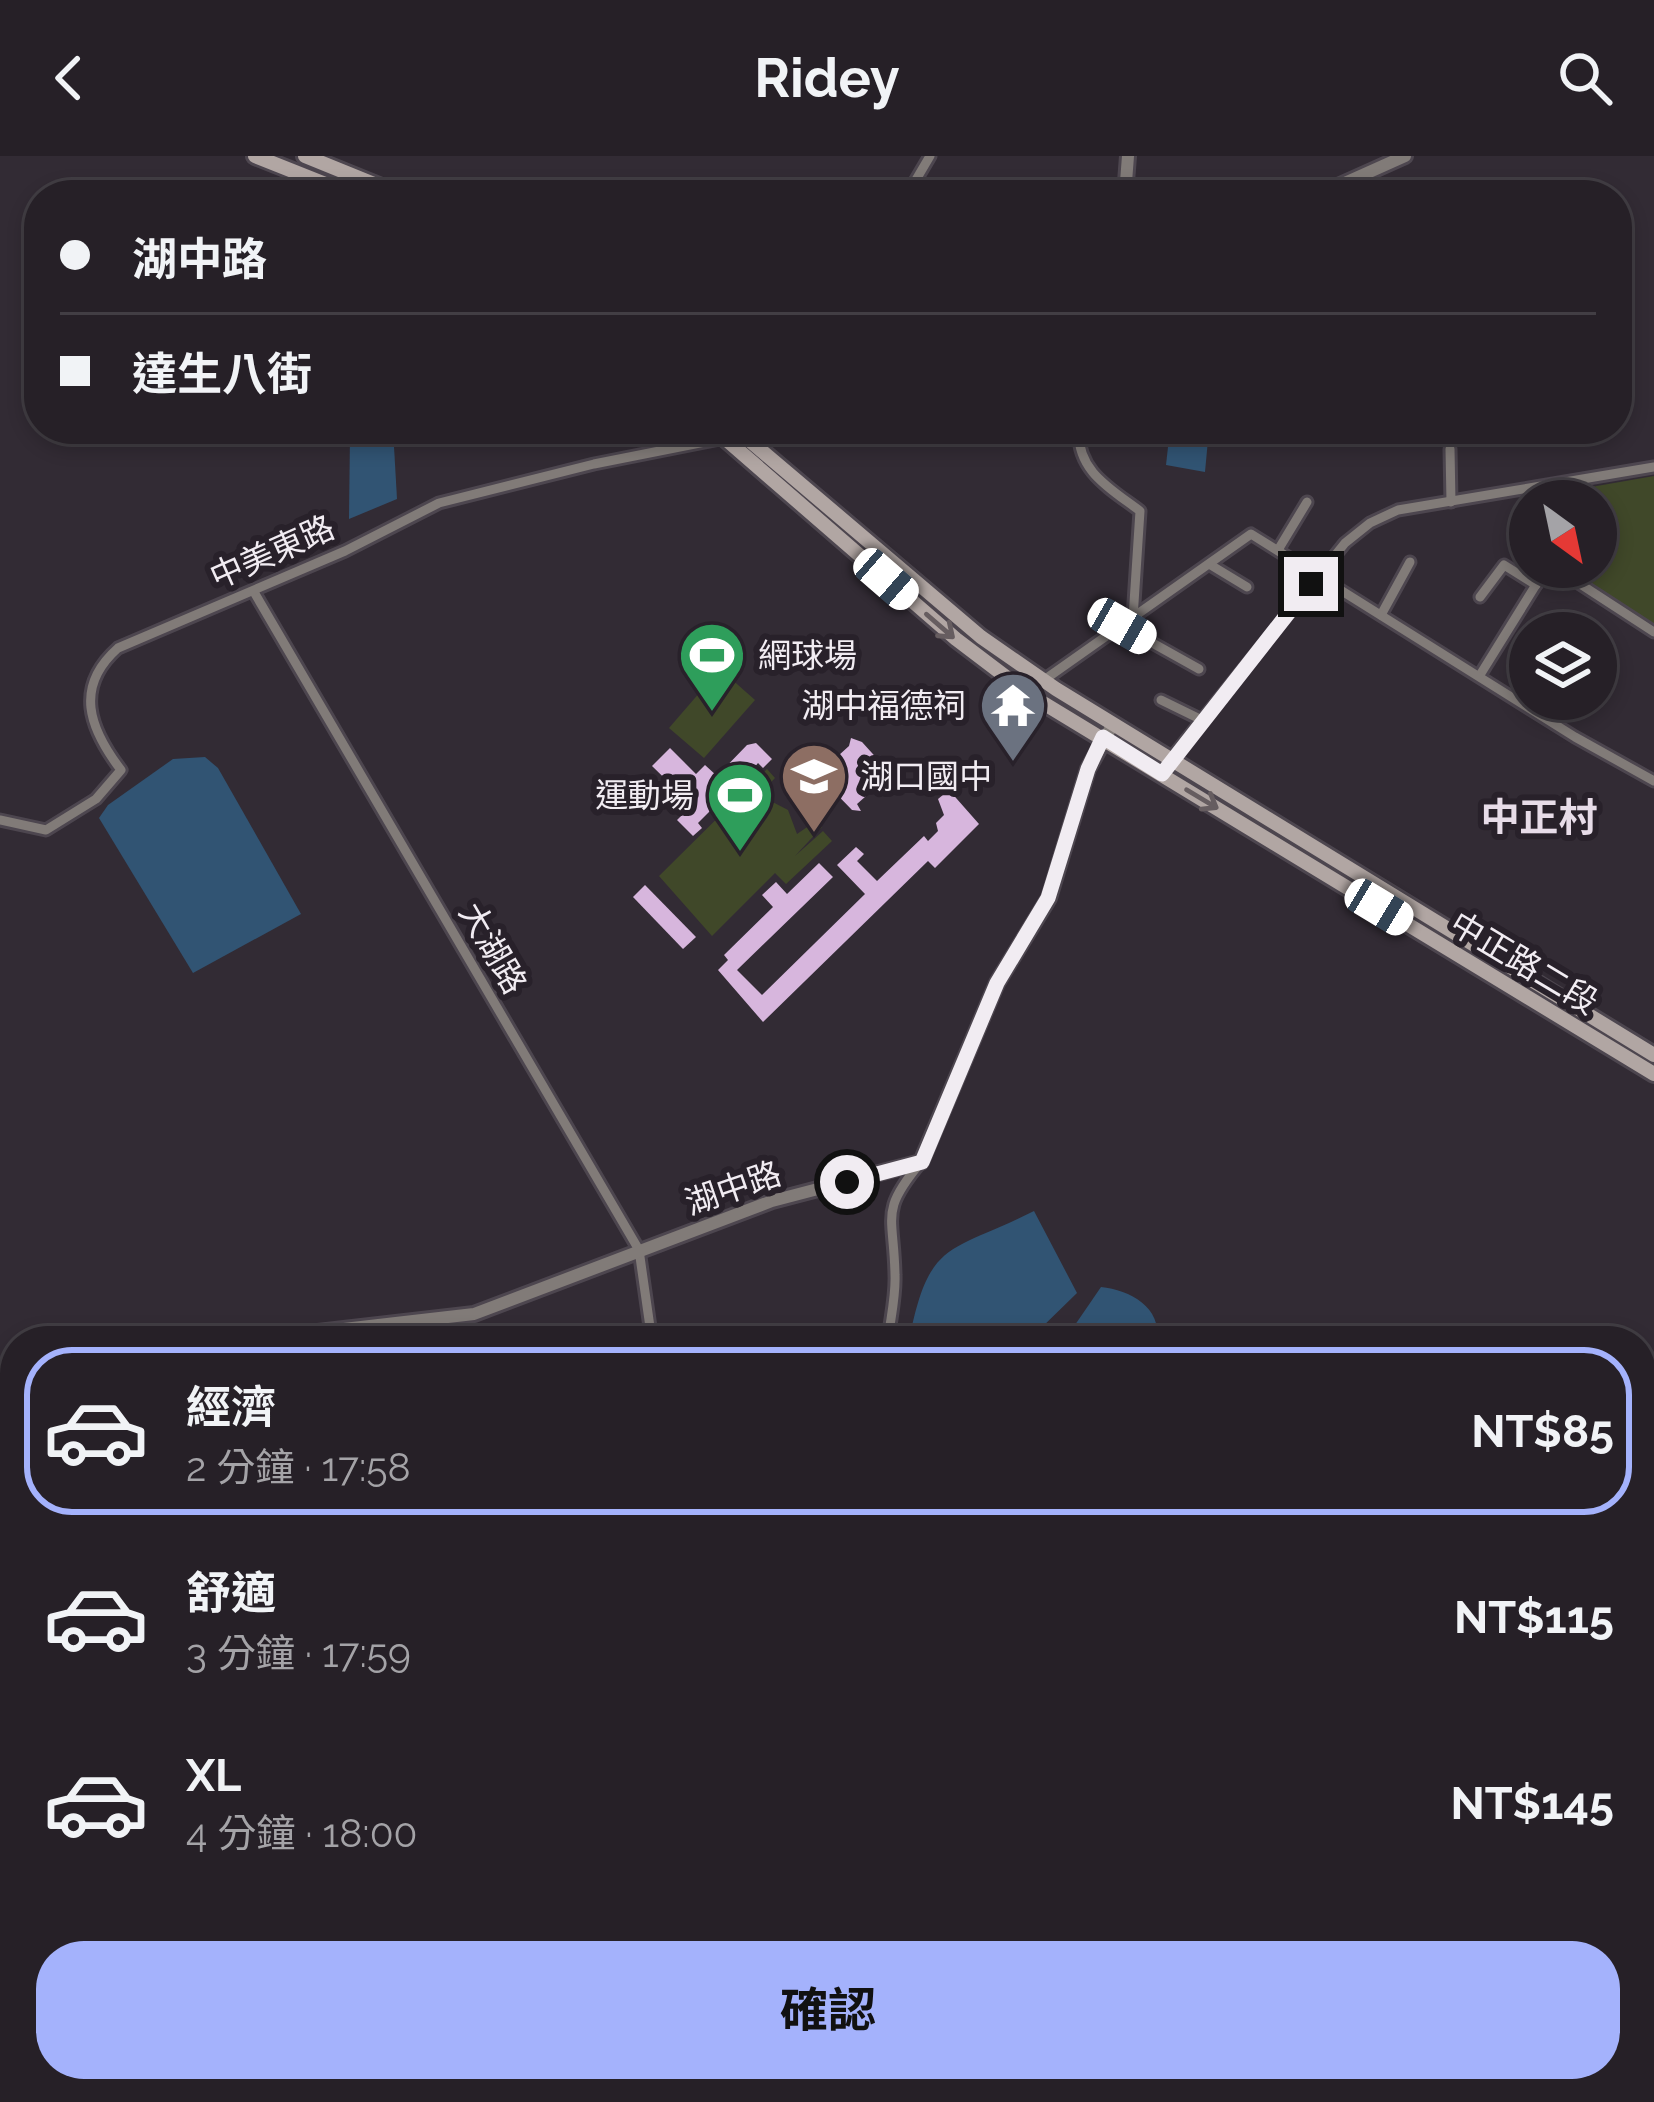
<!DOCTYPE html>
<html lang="zh-TW">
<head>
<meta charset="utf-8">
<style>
  :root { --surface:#262027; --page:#322d33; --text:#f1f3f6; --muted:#a4a3a7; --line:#423e44; --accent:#a4b2fc }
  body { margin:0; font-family:Raleway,"Noto Sans TC",sans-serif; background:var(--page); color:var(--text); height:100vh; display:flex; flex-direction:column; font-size:45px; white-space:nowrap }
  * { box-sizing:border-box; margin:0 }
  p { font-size:39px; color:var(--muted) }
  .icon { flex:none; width:66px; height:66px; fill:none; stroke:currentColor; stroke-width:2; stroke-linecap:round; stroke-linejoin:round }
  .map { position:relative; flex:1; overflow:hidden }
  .sheet { position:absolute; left:0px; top:1170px; width:1656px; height:777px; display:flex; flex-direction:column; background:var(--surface); border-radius:48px 48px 0 0; box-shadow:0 6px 18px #0003,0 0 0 3px var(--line) }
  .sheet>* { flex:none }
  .guide { position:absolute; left:24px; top:24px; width:1608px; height:264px; border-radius:48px; box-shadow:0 6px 18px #0003,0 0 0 3px var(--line); display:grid; align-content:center; height:264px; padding:0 36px; background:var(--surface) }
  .needle { width:78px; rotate:147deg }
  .controls { position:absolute; left:1509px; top:324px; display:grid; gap:24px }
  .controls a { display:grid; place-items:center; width:108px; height:108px; border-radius:50%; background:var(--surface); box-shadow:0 6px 18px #0003,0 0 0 3px var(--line); font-size:60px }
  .end { position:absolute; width:54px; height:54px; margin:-27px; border:15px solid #f1ecf2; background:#111; box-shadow:0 0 0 6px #111 }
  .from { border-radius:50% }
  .car { position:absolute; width:36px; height:72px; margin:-36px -18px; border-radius:15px; box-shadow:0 0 9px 3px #0007; background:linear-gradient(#fff 24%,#345 0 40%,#fff 0 76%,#345 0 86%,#fff 0) }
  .guide b { display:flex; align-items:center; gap:42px; height:114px; font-size:45px }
  .guide b+b { border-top:3px solid var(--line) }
  .guide i { width:30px; height:30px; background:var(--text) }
  ul { padding:21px 0 0; list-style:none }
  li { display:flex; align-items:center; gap:36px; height:168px; margin:0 24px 18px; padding:0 12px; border:6px solid transparent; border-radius:48px }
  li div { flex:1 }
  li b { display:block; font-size:45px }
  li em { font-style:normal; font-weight:700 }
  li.on { border-color:var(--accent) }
  li>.icon { width:108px; height:108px; stroke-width:1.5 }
  .button { display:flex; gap:24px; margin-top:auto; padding:24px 36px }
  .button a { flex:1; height:138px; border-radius:48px; background:var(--accent); color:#111; font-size:48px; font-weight:700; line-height:138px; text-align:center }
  header { display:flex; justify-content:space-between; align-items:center; height:156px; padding:0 36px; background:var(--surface); font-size:54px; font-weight:700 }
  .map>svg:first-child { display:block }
  .green { fill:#404829 }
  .water { fill:#315473 }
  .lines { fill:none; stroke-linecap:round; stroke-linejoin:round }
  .river { stroke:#315473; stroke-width:16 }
  .building { fill:#d7b6dd }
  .minor-casing { stroke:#4d464f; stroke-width:15 }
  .tertiary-casing { stroke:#4d464f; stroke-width:18 }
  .secondary-casing { stroke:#4d464f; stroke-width:20 }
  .minor { stroke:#817b78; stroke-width:9 }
  .tertiary { stroke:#817b78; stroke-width:12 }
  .secondary { stroke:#b1a6a3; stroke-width:14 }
  .oneway { stroke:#665d60 }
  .route { stroke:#f1ecf2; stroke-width:15 }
  .labels { text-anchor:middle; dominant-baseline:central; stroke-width:12; stroke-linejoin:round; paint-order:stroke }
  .street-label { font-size:33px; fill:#f1ecf2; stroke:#28212a }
  .poi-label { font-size:33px; fill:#f1ecf2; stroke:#28212a; text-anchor:start }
  .quarter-label { font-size:39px; font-weight:bold; fill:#e7dce8; stroke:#28212a }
</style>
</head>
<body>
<header><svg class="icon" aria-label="back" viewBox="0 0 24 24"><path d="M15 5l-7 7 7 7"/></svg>Ridey<svg class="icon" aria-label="search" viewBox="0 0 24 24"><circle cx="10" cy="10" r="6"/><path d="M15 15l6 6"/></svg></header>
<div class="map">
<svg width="1654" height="1946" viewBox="0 0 1654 1946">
  <rect width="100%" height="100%" fill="#322b34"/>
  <g class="green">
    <polygon points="1654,320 1654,468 1566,411 1596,411 1596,345 1551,345 1551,338"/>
    <polygon points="720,513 755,544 704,602 669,572"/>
    <polygon points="767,613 775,622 759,639 788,654 797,678 816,665 822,671 795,700 823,675 832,685 786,728 775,717 712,780 659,720"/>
  </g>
  <g class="water">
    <polygon points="369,273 393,273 397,343 349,363 350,280"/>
    <polygon points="1170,273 1209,273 1205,316 1166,309"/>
    <polygon points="205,601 218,612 301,758 193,817 99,662 108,649 173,603"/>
    <path d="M1034,1055L1077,1137L1037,1176L1035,1185H909C929,1082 949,1098 1034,1055Z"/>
    <path d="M1101,1131C1130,1134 1162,1151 1157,1185H1064Z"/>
  </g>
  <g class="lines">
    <g class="river">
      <polyline points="1641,1409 1654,1409"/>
      <polyline points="0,1464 15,1465"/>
    </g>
  </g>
  <g class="building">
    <polygon points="851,582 862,586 891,618 890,631 883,625 857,648 861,655 852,654 817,618 821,609 828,609 849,590"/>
    <polygon points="756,587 772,603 763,612 758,607 723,650 719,646 698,667 702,672 693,680 677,664 692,649 652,610 670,592 696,618 705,609 717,620 747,589"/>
    <polygon points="949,634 979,668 935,712 928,705 763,866 718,814 728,804 724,799 773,751 762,739 776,726 787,738 819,707 833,721 737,814 762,839 865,738 837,709 856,691 864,698 857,705 877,725 924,680 928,685 938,675 936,667 944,659 938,643"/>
    <polygon points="645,729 696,781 683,793 633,741"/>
  </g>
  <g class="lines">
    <defs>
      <g id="minor">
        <polyline points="907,39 930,0"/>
        <path d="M1079,273C1076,315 1111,333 1140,355L1133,462"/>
        <polyline points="1450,293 1451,346"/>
        <polyline points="1278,394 1307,346"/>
        <polyline points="1209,408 1247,431"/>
        <polyline points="1554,411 1654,476"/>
        <polyline points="254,436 639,1094 652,1185"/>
        <polyline points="1480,441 1504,409 1536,429"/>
        <polyline points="1381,459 1410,406"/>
        <polyline points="1122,470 1199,513"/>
        <polyline points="1480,519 1547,411"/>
        <polyline points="1044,524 1251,378 1575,581 1654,625"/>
        <polyline points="1161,544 1202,564"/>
        <polyline points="1171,603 1345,387 1370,367 1398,354 1654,311"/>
        <path d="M0,664L46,674L96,643L121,614C89,572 74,531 118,492L345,395L439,347L594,308L725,282"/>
        <path d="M888,1185C890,1164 896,1141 895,1119C894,1059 879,1056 921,1006"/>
        <polyline points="1641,1426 1654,1424"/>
      </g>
      <g id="tertiary">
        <polyline points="1125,39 1128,0"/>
        <polyline points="1318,39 1405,0"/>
        <polyline points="239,1185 474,1158 772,1045 921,1006 997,827 1049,742 1088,613 1113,568"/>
        <polyline points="0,1213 15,1208"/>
      </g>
      <g id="secondary">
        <polyline points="255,0 353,39"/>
        <polyline points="305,0 401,39"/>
        <polyline points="714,273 956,483 1030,539 1654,918"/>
        <polyline points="736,273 981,481 1056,533 1654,899"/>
      </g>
    </defs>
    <use href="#minor" class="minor-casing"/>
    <use href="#tertiary" class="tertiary-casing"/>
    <use href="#secondary" class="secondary-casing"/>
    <use href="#minor" class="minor"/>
    <use href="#tertiary" class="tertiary"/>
    <use href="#secondary" class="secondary"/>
  </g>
  <defs><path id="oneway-shaft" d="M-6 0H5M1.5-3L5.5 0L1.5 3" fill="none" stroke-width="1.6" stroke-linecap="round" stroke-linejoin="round" transform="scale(3)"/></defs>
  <g class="oneway">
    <use href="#oneway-shaft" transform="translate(940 470) rotate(41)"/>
    <use href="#oneway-shaft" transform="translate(1202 643) rotate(31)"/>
  </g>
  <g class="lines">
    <polyline class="route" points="847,1026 922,1006 997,827 1048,742 1088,613 1103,581 1162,618 1311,428"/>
  </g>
  <defs>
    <symbol id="stadium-pin" viewBox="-11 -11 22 30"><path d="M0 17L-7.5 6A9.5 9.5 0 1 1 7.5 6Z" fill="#2e9e5b" stroke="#28212a"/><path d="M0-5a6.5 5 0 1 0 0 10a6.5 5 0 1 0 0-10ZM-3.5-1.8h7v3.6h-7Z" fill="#fff"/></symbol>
    <symbol id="temple-pin" viewBox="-11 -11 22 30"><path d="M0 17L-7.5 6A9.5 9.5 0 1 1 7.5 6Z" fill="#6b7280" stroke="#28212a"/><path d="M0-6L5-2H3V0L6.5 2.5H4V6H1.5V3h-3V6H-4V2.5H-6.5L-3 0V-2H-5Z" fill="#fff"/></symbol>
    <symbol id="school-pin" viewBox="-11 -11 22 30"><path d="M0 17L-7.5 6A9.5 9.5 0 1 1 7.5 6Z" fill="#8d6e63" stroke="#28212a"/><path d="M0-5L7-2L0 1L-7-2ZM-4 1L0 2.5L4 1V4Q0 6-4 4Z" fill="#fff"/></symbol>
  </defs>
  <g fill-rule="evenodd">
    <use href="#stadium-pin" x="674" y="461" width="76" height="104"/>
    <use href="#temple-pin" x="975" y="511" width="76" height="104"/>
    <use href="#school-pin" x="776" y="582" width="76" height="104"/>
    <use href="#stadium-pin" x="702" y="601" width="76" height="104"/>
  </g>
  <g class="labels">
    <g class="street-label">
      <text transform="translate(272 396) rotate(-24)">中美東路</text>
      <text transform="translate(493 792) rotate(60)">大湖路</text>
      <text transform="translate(1524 807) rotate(31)">中正路二段</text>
      <text transform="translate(733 1032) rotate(-19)">湖中路</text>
    </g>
    <g class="poi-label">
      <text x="758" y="499">網球場</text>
      <text x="966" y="549" text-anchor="end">湖中福德祠</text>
      <text x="860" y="620">湖口國中</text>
      <text x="694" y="639" text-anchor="end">運動場</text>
    </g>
    <g class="quarter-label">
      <text x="1539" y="661">中正村</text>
    </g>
  </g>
</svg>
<div class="controls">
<a><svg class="needle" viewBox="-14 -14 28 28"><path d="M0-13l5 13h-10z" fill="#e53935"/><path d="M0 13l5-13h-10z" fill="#a4a3a7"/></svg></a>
<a><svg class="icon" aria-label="layers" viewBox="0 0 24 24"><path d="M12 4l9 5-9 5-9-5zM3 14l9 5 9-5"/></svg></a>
</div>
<i class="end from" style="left:847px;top:1026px"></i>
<i class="end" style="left:1311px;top:428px"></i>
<i class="car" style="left:886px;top:423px;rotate:131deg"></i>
<i class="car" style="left:1122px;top:470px;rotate:120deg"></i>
<i class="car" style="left:1379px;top:751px;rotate:121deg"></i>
<div class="guide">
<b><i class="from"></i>湖中路</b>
<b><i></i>達生八街</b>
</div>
<section class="sheet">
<ul>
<li class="on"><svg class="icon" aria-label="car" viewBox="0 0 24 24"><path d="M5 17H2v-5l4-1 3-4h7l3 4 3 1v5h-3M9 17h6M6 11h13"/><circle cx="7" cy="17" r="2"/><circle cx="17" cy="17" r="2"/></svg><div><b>經濟</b><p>2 分鐘 · 17:58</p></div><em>NT$85</em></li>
<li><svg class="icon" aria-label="car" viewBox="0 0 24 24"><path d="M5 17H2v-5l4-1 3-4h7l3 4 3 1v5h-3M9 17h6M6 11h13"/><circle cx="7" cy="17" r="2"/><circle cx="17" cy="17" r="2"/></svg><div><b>舒適</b><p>3 分鐘 · 17:59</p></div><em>NT$115</em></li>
<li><svg class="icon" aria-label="car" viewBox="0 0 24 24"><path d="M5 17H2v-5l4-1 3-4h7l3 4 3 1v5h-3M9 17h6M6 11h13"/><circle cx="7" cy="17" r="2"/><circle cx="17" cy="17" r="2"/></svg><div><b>XL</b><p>4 分鐘 · 18:00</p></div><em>NT$145</em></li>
</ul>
<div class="button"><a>確認</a></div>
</section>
</div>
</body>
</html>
